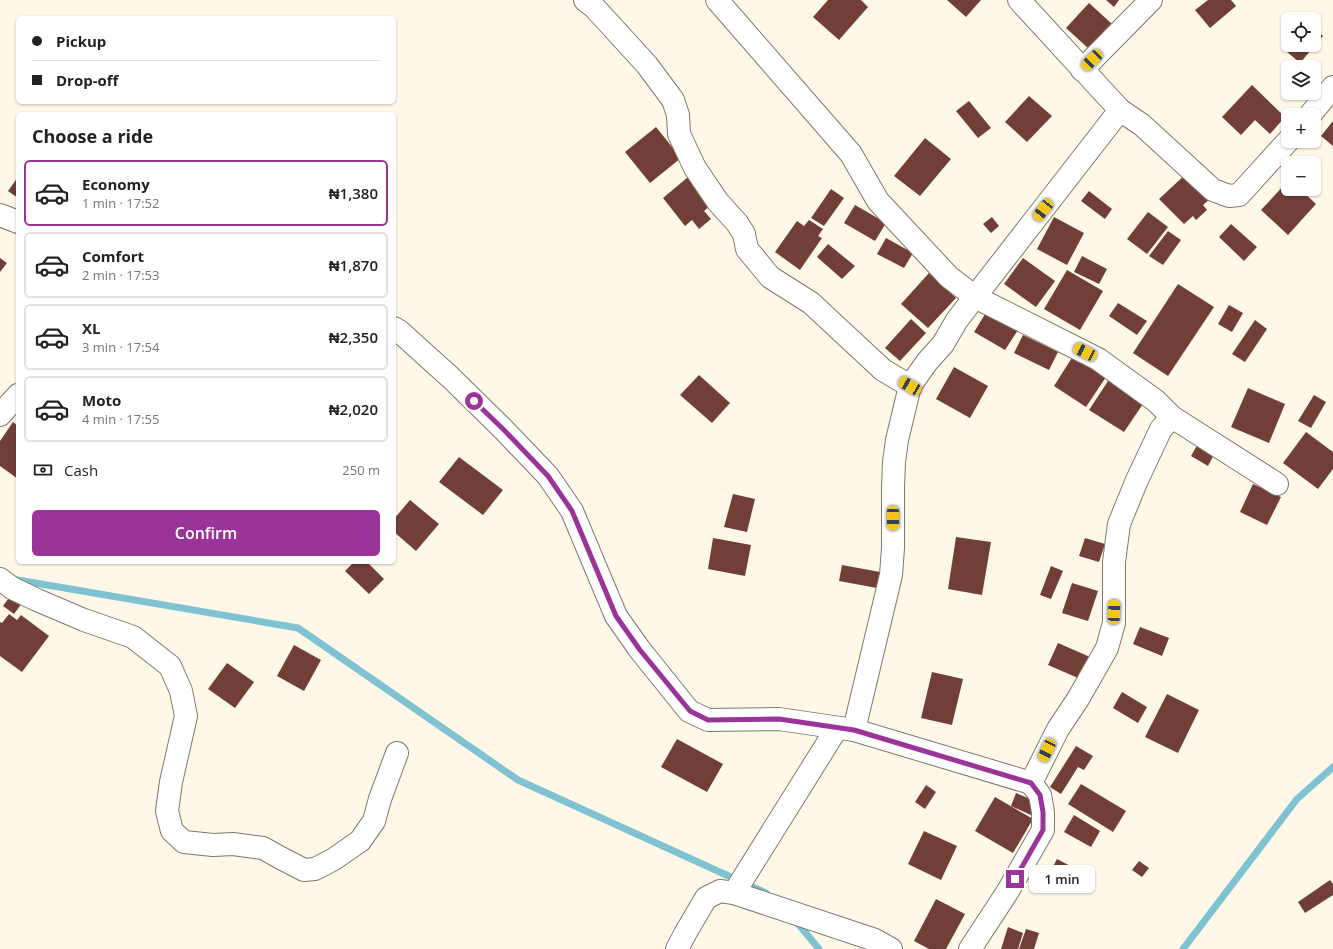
<!DOCTYPE html>
<html lang="en">
<head>
<meta charset="utf-8">
<style>
  :root { --surface:#fff; --page:#f6f6f6; --text:#222; --muted:#767676; --line:#e0e0e0; --accent:#9a3499 }
  body { margin:0; font-family:"Open Sans",sans-serif; background:var(--page); color:var(--text); height:100vh; display:flex; flex-direction:column; font-size:15px; white-space:nowrap }
  * { box-sizing:border-box; margin:0 }
  p { font-size:13px; color:var(--muted) }
  .icon { flex:none; width:22px; height:22px; fill:none; stroke:currentColor; stroke-width:2; stroke-linecap:round; stroke-linejoin:round }
  .map { position:relative; flex:1; overflow:hidden }
  .panel { position:absolute; left:16px; top:112px; width:380px; height:452px; display:flex; flex-direction:column; background:var(--surface); border-radius:6px; box-shadow:0 1px 3px #0004 }
  .panel>* { flex:none }
  .hud { position:absolute; left:16px; top:16px; width:380px; height:88px; border-radius:6px; box-shadow:0 1px 3px #0004; display:grid; align-content:center; height:88px; padding:0 16px; background:var(--surface) }
  .controls { position:absolute; left:1281px; top:12px; display:grid; gap:8px }
  .controls a { display:grid; place-items:center; width:40px; height:40px; border-radius:6px; background:var(--surface); box-shadow:0 1px 3px #0004; font-size:20px }
  .end { position:absolute; width:18px; height:18px; margin:-9px; border:5px solid #9a3499; background:#fff; box-shadow:0 0 0 2px #fff }
  .from { border-radius:50% }
  .bubble { position:absolute; height:28px; border-radius:6px; background:var(--surface); box-shadow:0 1px 3px #0004; font-size:13px; font-weight:600; line-height:28px; text-align:center }
  .car { position:absolute; width:12px; height:24px; margin:-12px -6px; border-radius:5px; box-shadow:0 0 3px 1px #0007; background:linear-gradient(#f5c518 24%,#345 0 40%,#f5c518 0 76%,#345 0 86%,#f5c518 0) }
  .hud b { display:flex; align-items:center; gap:14px; height:38px; font-size:15px }
  .hud b+b { border-top:1px solid var(--line) }
  .hud i { width:10px; height:10px; background:var(--text) }
  ul { padding:0; list-style:none }
  li { display:flex; align-items:center; gap:12px; height:66px; margin:0 8px 6px; padding:0 8px; border:2px solid var(--line); border-radius:6px }
  li div { flex:1 }
  li b { display:block; font-size:15px }
  li em { font-style:normal; font-weight:600 }
  li.current { border-color:var(--accent) }
  li>.icon { width:36px; height:36px; stroke-width:1.5 }
  h2 { padding:0 16px; font-size:18px; line-height:48px }
  .pay { display:flex; align-items:center; gap:10px; height:44px; padding:0 16px; font-size:15px }
  .pay p { margin-inline-start:auto }
  .button { display:flex; gap:8px; margin-top:auto; padding:8px 16px }
  .button a { flex:1; height:46px; border-radius:6px; background:var(--accent); color:#fff; font-size:16px; font-weight:600; line-height:46px; text-align:center }
  .map>svg:first-child { display:block }
  .lines { fill:none; stroke-linecap:round; stroke-linejoin:round }
  .stream { stroke:#7fc2d1; stroke-width:7 }
  .building { fill:#713f38 }
  .minor-casing { stroke:#7f796c; stroke-width:24 }
  .minor { stroke:#fff; stroke-width:22 }
  .route { stroke:#9a3499; stroke-width:5 }
</style>
</head>
<body>
<div class="map">
<svg width="1333" height="949" viewBox="0 0 1333 949">
  <rect width="100%" height="100%" fill="#fff8e9"/>
  <g class="lines">
    <g class="stream">
      <polyline points="12,579 298,628 518,780 766,893"/>
      <polyline points="795,920 819,949"/>
      <polyline points="1183,949 1297,799 1333,767"/>
    </g>
  </g>
  <g class="building">
    <polygon points="828,0 861,0 868,7 839,40 813,17"/>
    <polygon points="947,0 981,0 966,17"/>
    <polygon points="1106,0 1119,0 1114,7"/>
    <polygon points="1208,0 1231,0 1236,6 1210,28 1195,10"/>
    <polygon points="1089,3 1112,24 1089,49 1066,28"/>
    <polygon points="1314,28 1323,36 1300,63 1286,51 1291,45 1314,45"/>
    <polygon points="1252,85 1285,117 1270,134 1255,120 1241,135 1222,117"/>
    <polygon points="1029,96 1052,116 1027,142 1005,122"/>
    <polygon points="969,101 991,128 978,138 956,111"/>
    <polygon points="1333,121 1333,146 1321,136"/>
    <polygon points="656,127 681,158 650,183 625,152"/>
    <polygon points="925,138 951,159 920,196 894,176"/>
    <polygon points="1187,173 1211,198 1203,205 1207,210 1196,220 1193,216 1184,224 1159,199"/>
    <polygon points="18,177 18,198 8,191"/>
    <polygon points="688,177 711,205 704,211 711,219 699,229 692,220 685,226 663,198"/>
    <polygon points="1288,181 1288,189 1300,189 1316,204 1288,235 1261,210"/>
    <polygon points="831,189 844,198 824,226 811,218"/>
    <polygon points="1089,191 1112,209 1105,219 1081,201"/>
    <polygon points="855,205 886,223 875,241 844,223"/>
    <polygon points="1148,212 1168,227 1147,254 1127,239"/>
    <polygon points="992,217 999,226 991,233 983,224"/>
    <polygon points="1054,217 1084,233 1067,265 1037,249"/>
    <polygon points="809,220 823,229 818,236 822,238 800,270 775,252 797,221 804,226"/>
    <polygon points="1231,224 1257,247 1244,261 1219,237"/>
    <polygon points="1168,231 1181,240 1163,265 1149,256"/>
    <polygon points="886,238 913,253 904,268 877,254"/>
    <polygon points="828,244 855,266 842,279 817,257"/>
    <polygon points="1082,256 1107,269 1099,284 1074,272"/>
    <polygon points="0,258 7,263 0,272"/>
    <polygon points="1023,258 1055,281 1036,307 1004,284"/>
    <polygon points="1067,270 1103,291 1080,330 1044,309"/>
    <polygon points="929,273 956,298 928,328 901,304"/>
    <polygon points="1178,284 1214,307 1168,376 1133,353"/>
    <polygon points="1118,303 1147,321 1137,335 1109,316"/>
    <polygon points="1229,305 1243,313 1232,332 1218,324"/>
    <polygon points="987,311 1018,330 1005,350 974,332"/>
    <polygon points="911,319 926,333 900,361 885,348"/>
    <polygon points="1255,320 1267,329 1245,362 1232,354"/>
    <polygon points="1023,335 1058,352 1049,370 1014,353"/>
    <polygon points="1073,356 1106,377 1086,407 1054,386"/>
    <polygon points="954,367 988,386 970,418 936,399"/>
    <polygon points="699,375 730,403 712,423 680,395"/>
    <polygon points="1112,375 1147,398 1124,432 1089,410"/>
    <polygon points="1248,388 1285,404 1269,443 1231,427"/>
    <polygon points="1314,395 1326,402 1311,428 1298,421"/>
    <polygon points="13,422 18,426 18,479 0,466 0,441"/>
    <polygon points="1306,432 1333,452 1333,469 1318,489 1283,463"/>
    <polygon points="1200,440 1217,449 1208,466 1191,456"/>
    <polygon points="459,457 503,490 483,515 439,482"/>
    <polygon points="1253,484 1281,497 1267,525 1240,512"/>
    <polygon points="733,494 755,499 747,532 724,527"/>
    <polygon points="410,500 439,524 416,551 394,532 394,519"/>
    <polygon points="956,537 991,542 982,595 948,589"/>
    <polygon points="713,538 751,545 745,576 708,569"/>
    <polygon points="1085,538 1105,544 1099,562 1079,556"/>
    <polygon points="354,562 367,562 384,579 369,594 345,571"/>
    <polygon points="842,565 880,572 877,588 839,581"/>
    <polygon points="1051,566 1063,571 1051,599 1040,595"/>
    <polygon points="1072,583 1098,591 1088,621 1062,613"/>
    <polygon points="11,595 22,603 14,614 3,606"/>
    <polygon points="9,614 17,620 21,615 49,636 22,672 0,656 0,622 2,623"/>
    <polygon points="1140,627 1169,638 1162,656 1133,644"/>
    <polygon points="1058,643 1097,660 1085,681 1048,665"/>
    <polygon points="294,645 321,660 304,691 277,676"/>
    <polygon points="227,663 254,682 235,708 208,689"/>
    <polygon points="932,672 963,679 952,725 921,718"/>
    <polygon points="1122,692 1147,707 1138,723 1113,708"/>
    <polygon points="1167,694 1199,710 1178,753 1145,737"/>
    <polygon points="677,739 723,764 707,792 661,767"/>
    <polygon points="1076,746 1093,756 1084,770 1078,767 1061,794 1050,787"/>
    <polygon points="1081,784 1126,811 1113,832 1068,804"/>
    <polygon points="926,785 936,792 925,809 915,802"/>
    <polygon points="1016,793 1037,802 1031,815 1011,806"/>
    <polygon points="995,797 1033,819 1013,853 975,831"/>
    <polygon points="1074,815 1100,831 1091,847 1064,832"/>
    <polygon points="924,831 957,846 941,880 908,864"/>
    <polygon points="1057,859 1078,870 1071,883 1050,872"/>
    <polygon points="1139,861 1149,868 1142,877 1132,870"/>
    <polygon points="1330,880 1333,884 1333,895 1305,913 1298,902"/>
    <polygon points="936,899 965,914 946,949 929,949 914,941"/>
    <polygon points="1008,927 1023,933 1018,949 1001,949"/>
    <polygon points="1026,929 1039,933 1034,949 1019,949"/>
  </g>
  <g class="lines">
    <defs>
      <g id="minor">
        <polyline points="585,0 594,7 647,65 673,100 678,115 679,134 695,168 718,202 737,223 744,234 747,249 770,277 811,303 883,370 910,386 927,362 943,344 957,320 1120,110 1142,125 1213,190 1229,196 1239,195 1288,141"/>
        <polyline points="717,0 851,154 878,201 949,277 975,297 1098,359 1156,401 1172,417 1161,429 1137,480 1119,524 1114,562 1114,623 1107,648 1078,699 1058,729 1031,783 1040,795 1043,812 1043,830 1008,891 970,949"/>
        <polyline points="1019,0 1120,110"/>
        <polyline points="1082,70 1151,0"/>
        <polyline points="1310,115 1333,87"/>
        <polyline points="0,215 18,222"/>
        <polyline points="394,328 399,331 450,377 504,430 548,476 572,511 616,616 640,650 689,711 708,720 779,719 854,730 1031,783"/>
        <polyline points="0,415 18,395"/>
        <polyline points="1172,417 1277,484"/>
        <polyline points="0,579 12,588 37,600 84,620 133,637 170,666 181,691 186,716 171,782 167,811 172,831 184,842 213,845 233,844 263,848 279,857 304,870 315,869 334,859 360,841 374,821 380,799 397,753"/>
        <polyline points="854,730 891,575 893,548 893,487 894,462 897,440 910,386"/>
        <polyline points="734,893 837,728"/>
        <polyline points="677,949 686,932 706,898 720,891 734,893 875,940 891,949"/>
      </g>
    </defs>
    <use href="#minor" class="minor-casing"/>
    <use href="#minor" class="minor"/>
  </g>
  <g class="lines">
    <polyline class="route" points="474,401 504,430 548,476 572,511 616,616 640,650 690,711 708,720 779,719 854,730 1031,783 1040,795 1043,812 1043,830 1015,879"/>
  </g>
</svg>
<div class="controls">
<a><svg class="icon" aria-label="locate" viewBox="0 0 24 24"><circle cx="12" cy="12" r="6"/><path d="M12 2v4M12 18v4M2 12h4M18 12h4"/></svg></a>
<a><svg class="icon" aria-label="layers" viewBox="0 0 24 24"><path d="M12 4l9 5-9 5-9-5zM3 14l9 5 9-5"/></svg></a>
<a>+</a>
<a>−</a>
</div>
<i class="end from" style="left:474px;top:401px"></i>
<i class="end" style="left:1015px;top:879px"></i>
<div class="bubble" style="left:1029px;top:865px;width:66px">1 min</div>
<i class="car" style="left:1092px;top:60px;rotate:225deg"></i>
<i class="car" style="left:1043px;top:210px;rotate:218deg"></i>
<i class="car" style="left:1085px;top:352px;rotate:296deg"></i>
<i class="car" style="left:910px;top:386px;rotate:300deg"></i>
<i class="car" style="left:893px;top:518px;rotate:180deg"></i>
<i class="car" style="left:1114px;top:612px;rotate:2deg"></i>
<i class="car" style="left:1047px;top:750px;rotate:206deg"></i>
<div class="hud">
<b><i class="from"></i>Pickup</b>
<b><i></i>Drop-off</b>
</div>
<section class="panel">
<h2>Choose a ride</h2>
<ul>
<li class="current"><svg class="icon" aria-label="car" viewBox="0 0 24 24"><path d="M5 17H2v-5l4-1 3-4h7l3 4 3 1v5h-3M9 17h6M6 11h13"/><circle cx="7" cy="17" r="2"/><circle cx="17" cy="17" r="2"/></svg><div><b>Economy</b><p>1 min · 17:52</p></div><em>₦1,380</em></li>
<li><svg class="icon" aria-label="car" viewBox="0 0 24 24"><path d="M5 17H2v-5l4-1 3-4h7l3 4 3 1v5h-3M9 17h6M6 11h13"/><circle cx="7" cy="17" r="2"/><circle cx="17" cy="17" r="2"/></svg><div><b>Comfort</b><p>2 min · 17:53</p></div><em>₦1,870</em></li>
<li><svg class="icon" aria-label="car" viewBox="0 0 24 24"><path d="M5 17H2v-5l4-1 3-4h7l3 4 3 1v5h-3M9 17h6M6 11h13"/><circle cx="7" cy="17" r="2"/><circle cx="17" cy="17" r="2"/></svg><div><b>XL</b><p>3 min · 17:54</p></div><em>₦2,350</em></li>
<li><svg class="icon" aria-label="car" viewBox="0 0 24 24"><path d="M5 17H2v-5l4-1 3-4h7l3 4 3 1v5h-3M9 17h6M6 11h13"/><circle cx="7" cy="17" r="2"/><circle cx="17" cy="17" r="2"/></svg><div><b>Moto</b><p>4 min · 17:55</p></div><em>₦2,020</em></li>
</ul>
<div class="pay"><svg class="icon" aria-label="cash" viewBox="0 0 24 24"><path d="M3 7h18v10H3z"/><circle cx="12" cy="12" r="2"/></svg>Cash<p>250 m</p></div>
<div class="button"><a>Confirm</a></div>
</section>
</div>
</body>
</html>
